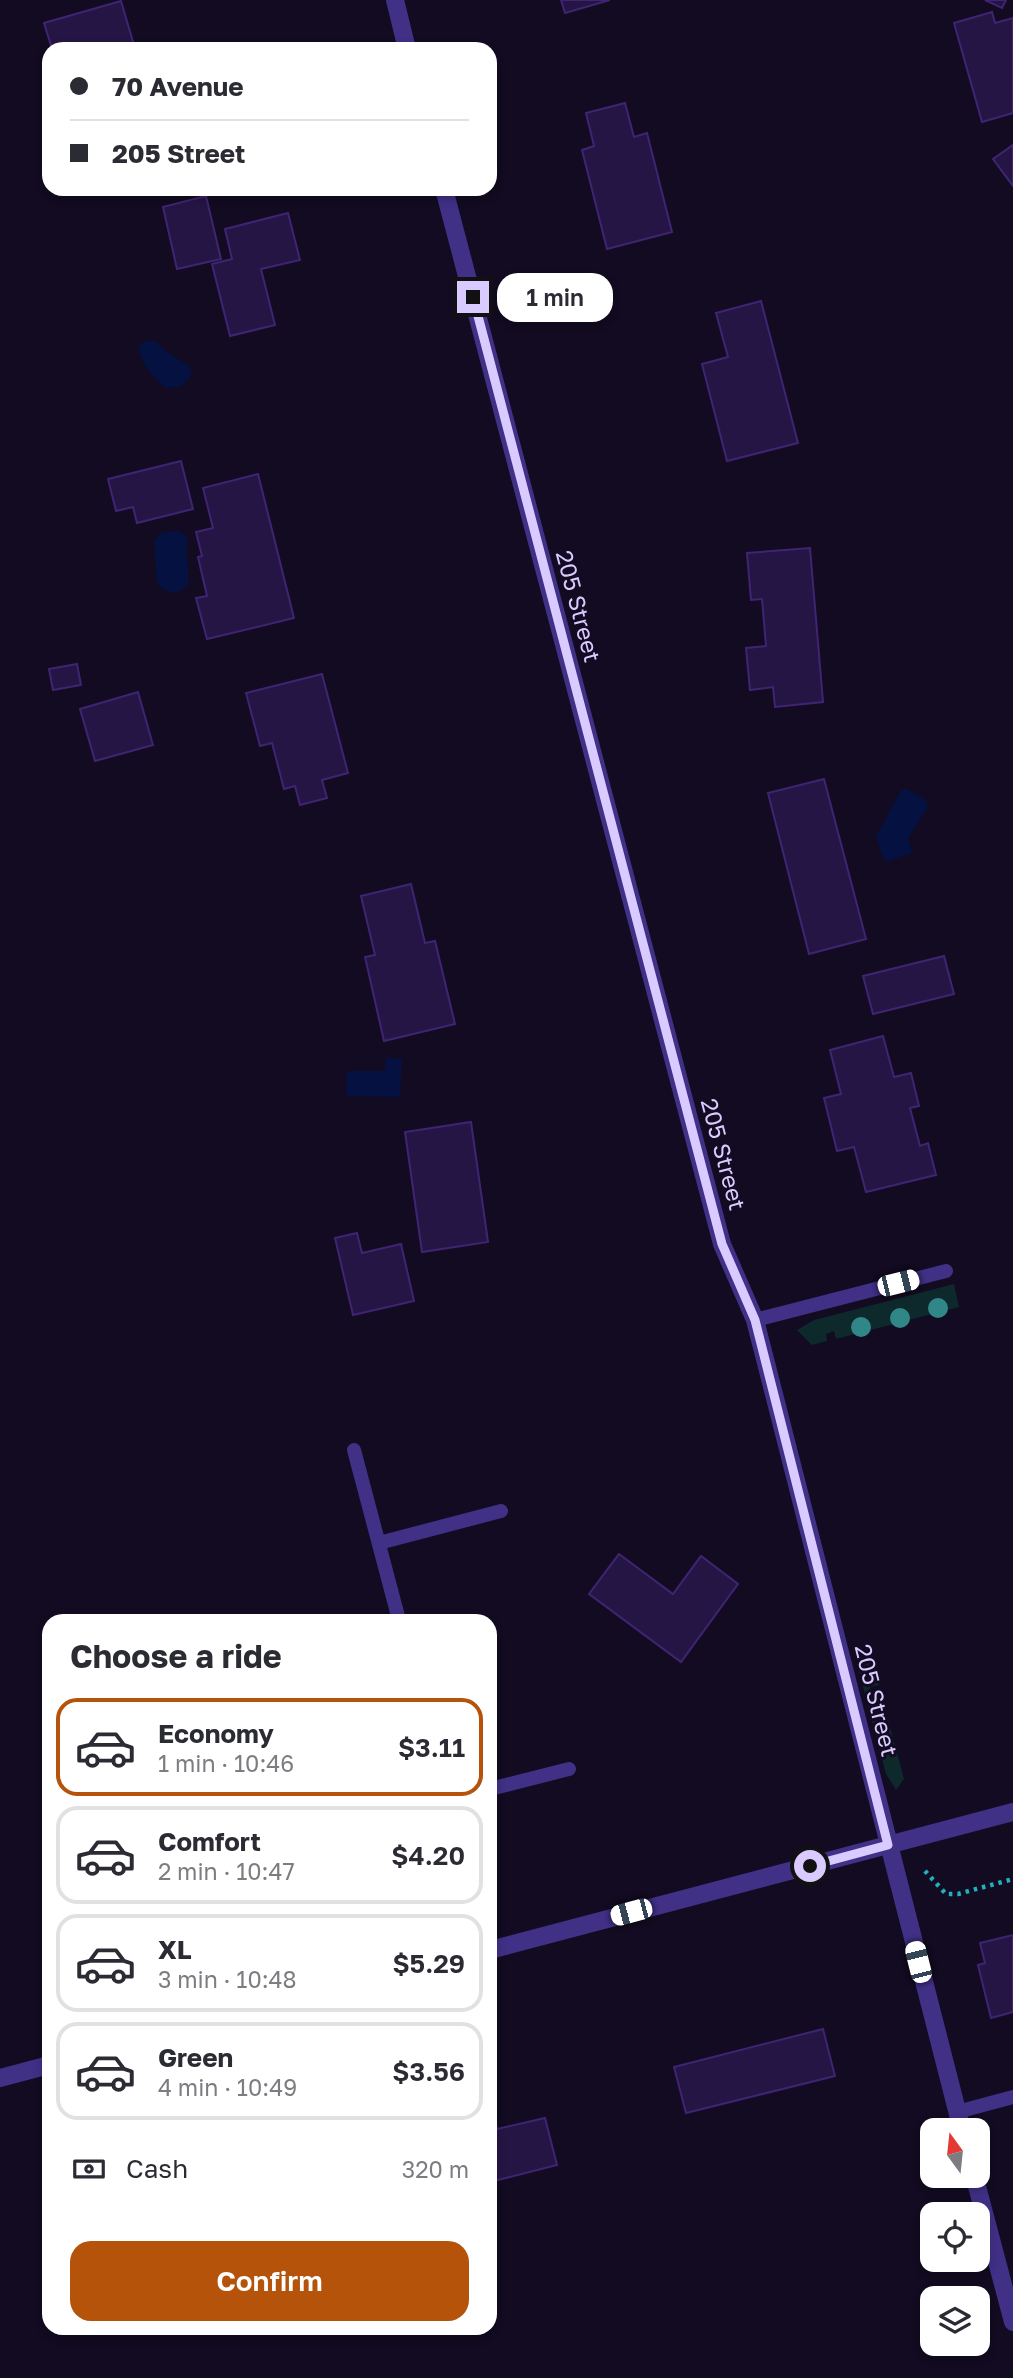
<!DOCTYPE html>
<html lang="en">
<head>
<meta charset="utf-8">
<style>
  :root { --surface:#fff; --page:#f2f2f3; --text:#2b2b33; --muted:#7c7c81; --line:#e1e1e2; --accent:#b45309 }
  body { margin:0; font-family:"Golos Text",sans-serif; background:var(--page); color:var(--text); height:100vh; display:flex; flex-direction:column; font-size:26px; white-space:nowrap }
  * { box-sizing:border-box; margin:0 }
  p { font-size:23px; color:var(--muted) }
  .icon { flex:none; width:38px; height:38px; fill:none; stroke:currentColor; stroke-width:2; stroke-linecap:round; stroke-linejoin:round }
  .map { position:relative; flex:1; overflow:hidden }
  .drawer { position:absolute; left:42px; top:1614px; width:455px; height:721px; display:flex; flex-direction:column; background:var(--surface); border-radius:21px; box-shadow:0 4px 10px #0003 }
  .drawer>* { flex:none }
  .top-card { position:absolute; left:42px; top:42px; width:455px; height:154px; border-radius:21px; box-shadow:0 4px 10px #0003; display:grid; align-content:center; height:154px; padding:0 28px; background:var(--surface) }
  .needle { width:46px; rotate:345deg }
  .buttons { position:absolute; left:920px; top:2118px; display:grid; gap:14px }
  .buttons a { display:grid; place-items:center; width:70px; height:70px; border-radius:14px; background:var(--surface); box-shadow:0 4px 10px #0003; font-size:35px }
  .end { position:absolute; width:32px; height:32px; margin:-16px; border:9px solid #d9cbff; background:#111; box-shadow:0 0 0 4px #111 }
  .from { border-radius:50% }
  .bubble { position:absolute; height:49px; border-radius:21px; background:var(--surface); box-shadow:0 4px 10px #0003; font-size:23px; font-weight:600; line-height:49px; text-align:center }
  .car { position:absolute; width:21px; height:42px; margin:-21px -10px; border-radius:9px; box-shadow:0 0 5px 2px #0007; background:linear-gradient(#fff 24%,#345 0 40%,#fff 0 76%,#345 0 86%,#fff 0) }
  .top-card b { display:flex; align-items:center; gap:24px; height:66px; font-size:26px }
  .top-card b+b { border-top:2px solid var(--line) }
  .top-card i { width:18px; height:18px; background:var(--text) }
  ul { padding:0; list-style:none }
  li { display:flex; align-items:center; gap:21px; height:98px; margin:0 14px 10px; padding:0 14px; border:4px solid var(--line); border-radius:21px }
  li div { flex:1 }
  li b { display:block; font-size:26px }
  li em { font-style:normal; font-weight:600 }
  li.current { border-color:var(--accent) }
  li>.icon { width:63px; height:63px; stroke-width:1.5 }
  h2 { padding:0 28px; font-size:32px; line-height:84px }
  .pay { display:flex; align-items:center; gap:18px; height:77px; padding:0 28px; font-size:26px }
  .pay p { margin-inline-start:auto }
  .action { display:flex; gap:14px; margin-top:auto; padding:14px 28px }
  .action a { flex:1; height:80px; border-radius:21px; background:var(--accent); color:#fff; font-size:28px; font-weight:600; line-height:80px; text-align:center }
  .map>svg:first-child { display:block }
  .green { fill:#0d292c }
  .water { fill:#041141 }
  .building { fill:#251544; stroke:#3f2473; stroke-width:2 }
  .lines { fill:none; stroke-linecap:round; stroke-linejoin:round }
  .path { stroke:#20b0be; stroke-width:4.5; stroke-dasharray:3.5 5; stroke-linecap:butt }
  .service { stroke:#403086; stroke-width:14 }
  .minor { stroke:#403086; stroke-width:18 }
  .tree { fill:#318787 }
  .route { stroke:#d9cbff; stroke-width:9 }
  .labels { text-anchor:middle; dominant-baseline:central; stroke-width:6; stroke-linejoin:round; paint-order:stroke }
  .street-label { font-size:23px; fill:#d9cbff; stroke:#120b21 }
</style>
</head>
<body>
<div class="map">
<svg width="1013" height="2378" viewBox="0 0 1013 2378">
  <rect width="100%" height="100%" fill="#120b21"/>
  <g class="green">
    <polygon points="954,1284 959,1307 836,1339 834,1331 826,1334 827,1341 812,1345 797,1330 814,1320"/>
    <polygon points="873,1660 879,1685 870,1687 872,1695 881,1693 904,1779 896,1790 886,1774 857,1664"/>
  </g>
  <g class="water">
    <path d="M147,340L157,342C167,354 179,358 191,368L190,378L180,387L165,388C153,376 140,364 139,347Z"/>
    <path d="M179,531C186,536 190,539 186,548C186,557 190,573 188,582C183,597 162,594 157,582L154,541L163,532Z"/>
    <polygon points="906,789 925,799 928,808 908,838 912,850 911,853 889,861 884,860 876,837 901,790"/>
    <polygon points="386,1058 402,1059 400,1097 346,1096 347,1071 385,1071"/>
  </g>
  <g class="building">
    <polygon points="561,0 610,0 565,13"/>
    <polygon points="985,0 1006,0 1002,8"/>
    <polygon points="121,1 134,45 120,49 89,49 88,46 79,49 52,49 44,23"/>
    <polygon points="992,12 995,23 1013,18 1013,113 982,122 954,23"/>
    <polygon points="625,103 634,137 647,133 672,232 607,249 582,150 594,146 586,113"/>
    <polygon points="1013,145 1013,186 993,159"/>
    <polygon points="206,196 221,259 177,269 163,207"/>
    <polygon points="288,213 300,260 261,269 275,325 230,336 212,264 232,259 225,229"/>
    <polygon points="761,301 798,443 727,461 702,364 728,357 716,313"/>
    <polygon points="181,461 193,509 137,523 133,507 116,511 108,479"/>
    <polygon points="258,474 294,618 207,639 196,598 207,596 198,557 202,556 196,532 213,528 203,488"/>
    <polygon points="810,548 823,702 775,707 773,687 750,690 746,648 766,646 762,599 751,600 747,553"/>
    <polygon points="77,664 81,685 53,690 49,669"/>
    <polygon points="322,674 348,773 322,780 327,798 300,805 295,786 284,789 272,743 260,746 246,693"/>
    <polygon points="138,692 153,745 95,761 80,709"/>
    <polygon points="824,779 866,939 809,954 768,793"/>
    <polygon points="411,884 425,943 435,941 455,1024 384,1041 365,957 375,955 361,896"/>
    <polygon points="944,956 954,994 873,1014 863,976"/>
    <polygon points="883,1036 894,1077 911,1073 919,1106 910,1108 920,1146 928,1143 936,1175 866,1192 854,1147 837,1151 824,1098 841,1094 830,1050"/>
    <polygon points="471,1122 488,1242 422,1252 405,1132"/>
    <polygon points="357,1233 362,1253 401,1244 414,1301 353,1315 335,1238"/>
    <polygon points="619,1554 673,1594 701,1556 738,1584 681,1662 589,1594"/>
    <polygon points="1013,1935 1013,2012 991,2018 978,1965 985,1963 980,1943"/>
    <polygon points="823,2029 835,2076 686,2113 674,2067"/>
    <polygon points="490,2100 497,2129 545,2118 557,2165 490,2182"/>
  </g>
  <g class="lines">
    <polyline class="path" points="925,1871 946,1894 958,1894 1013,1879"/>
    <g class="service">
      <polyline points="755,1320 946,1271"/>
      <polyline points="354,1450 399,1620"/>
      <polyline points="379,1543 501,1511"/>
      <polyline points="490,1789 569,1769"/>
      <polyline points="957,2112 1013,2097"/>
    </g>
    <g class="minor">
      <polyline points="395,0 407,49"/>
      <polyline points="444,189 722,1244 755,1320 962,2130"/>
      <polyline points="490,1950 1013,1812"/>
      <polyline points="0,2078 49,2065"/>
      <polyline points="974,2175 1013,2322"/>
    </g>
  </g>
  <g class="tree">
    <circle cx="938" cy="1308" r="10"/>
    <circle cx="900" cy="1318" r="10"/>
    <circle cx="861" cy="1327" r="10"/>
  </g>
  <g class="lines">
    <polyline class="route" points="473,297 722,1244 755,1320 888,1845 810,1866"/>
  </g>
  <g class="labels">
    <g class="street-label">
      <text transform="translate(579 606) rotate(75)">205 Street</text>
      <text transform="translate(724 1154) rotate(75)">205 Street</text>
      <text transform="translate(877 1700) rotate(76)">205 Street</text>
    </g>
  </g>
</svg>
<div class="buttons">
<a><svg class="needle" viewBox="-14 -14 28 28"><path d="M0-13l5 13h-10z" fill="#e53935"/><path d="M0 13l5-13h-10z" fill="#7c7c81"/></svg></a>
<a><svg class="icon" aria-label="locate" viewBox="0 0 24 24"><circle cx="12" cy="12" r="6"/><path d="M12 2v4M12 18v4M2 12h4M18 12h4"/></svg></a>
<a><svg class="icon" aria-label="layers" viewBox="0 0 24 24"><path d="M12 4l9 5-9 5-9-5zM3 14l9 5 9-5"/></svg></a>
</div>
<i class="end from" style="left:810px;top:1866px"></i>
<i class="end" style="left:473px;top:297px"></i>
<div class="bubble" style="left:497px;top:273px;width:116px">1 min</div>
<i class="car" style="left:898px;top:1283px;rotate:76deg"></i>
<i class="car" style="left:631px;top:1912px;rotate:255deg"></i>
<i class="car" style="left:918px;top:1962px;rotate:346deg"></i>
<div class="top-card">
<b><i class="from"></i>70 Avenue</b>
<b><i></i>205 Street</b>
</div>
<section class="drawer">
<h2>Choose a ride</h2>
<ul>
<li class="current"><svg class="icon" aria-label="car" viewBox="0 0 24 24"><path d="M5 17H2v-5l4-1 3-4h7l3 4 3 1v5h-3M9 17h6M6 11h13"/><circle cx="7" cy="17" r="2"/><circle cx="17" cy="17" r="2"/></svg><div><b>Economy</b><p>1 min · 10:46</p></div><em>$3.11</em></li>
<li><svg class="icon" aria-label="car" viewBox="0 0 24 24"><path d="M5 17H2v-5l4-1 3-4h7l3 4 3 1v5h-3M9 17h6M6 11h13"/><circle cx="7" cy="17" r="2"/><circle cx="17" cy="17" r="2"/></svg><div><b>Comfort</b><p>2 min · 10:47</p></div><em>$4.20</em></li>
<li><svg class="icon" aria-label="car" viewBox="0 0 24 24"><path d="M5 17H2v-5l4-1 3-4h7l3 4 3 1v5h-3M9 17h6M6 11h13"/><circle cx="7" cy="17" r="2"/><circle cx="17" cy="17" r="2"/></svg><div><b>XL</b><p>3 min · 10:48</p></div><em>$5.29</em></li>
<li><svg class="icon" aria-label="car" viewBox="0 0 24 24"><path d="M5 17H2v-5l4-1 3-4h7l3 4 3 1v5h-3M9 17h6M6 11h13"/><circle cx="7" cy="17" r="2"/><circle cx="17" cy="17" r="2"/></svg><div><b>Green</b><p>4 min · 10:49</p></div><em>$3.56</em></li>
</ul>
<div class="pay"><svg class="icon" aria-label="cash" viewBox="0 0 24 24"><path d="M3 7h18v10H3z"/><circle cx="12" cy="12" r="2"/></svg>Cash<p>320 m</p></div>
<div class="action"><a>Confirm</a></div>
</section>
</div>
</body>
</html>
